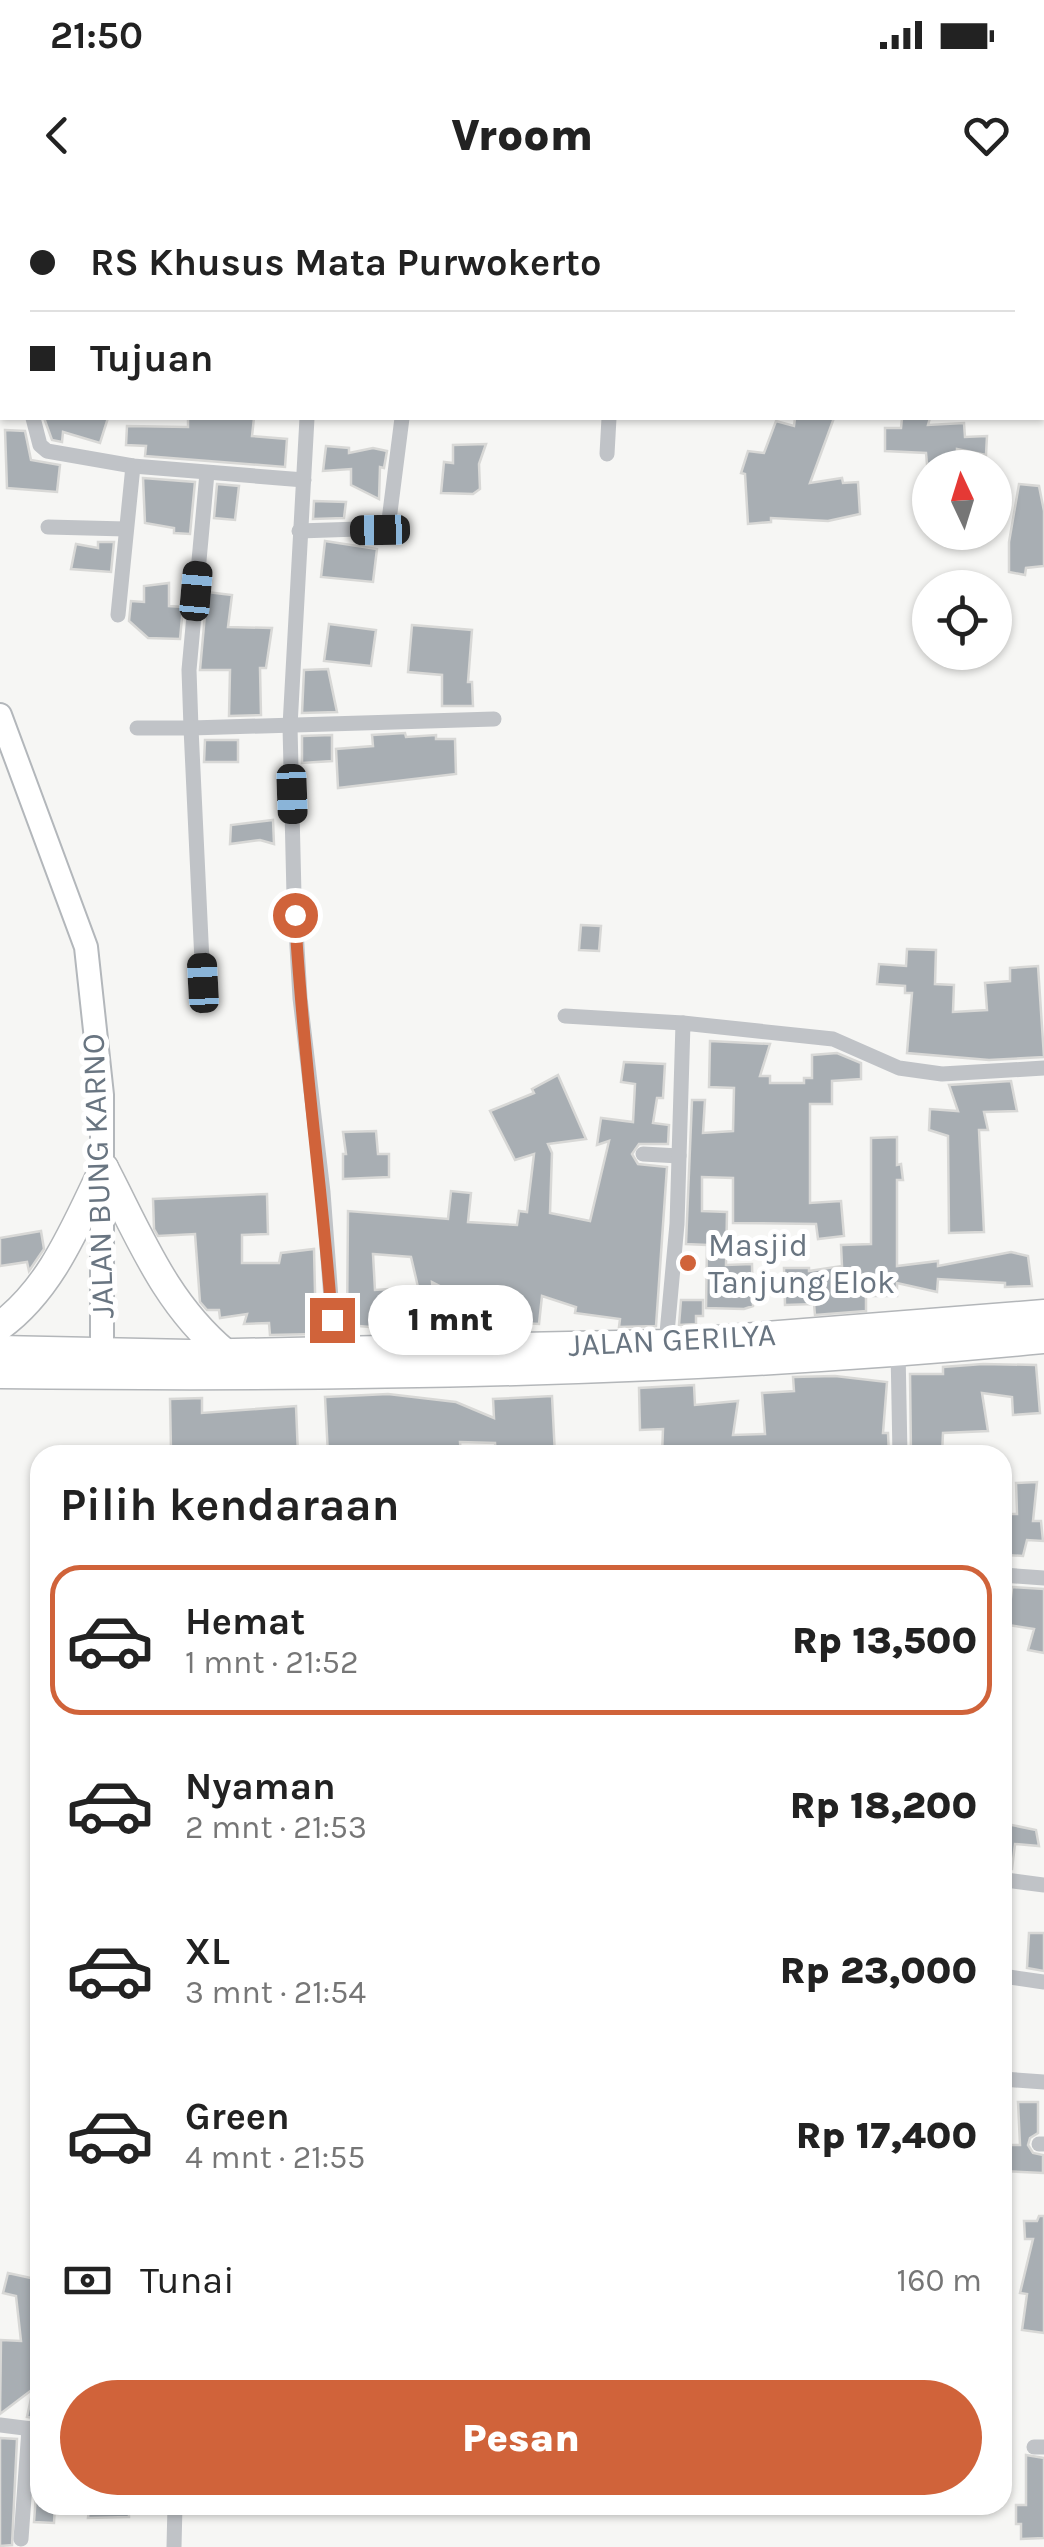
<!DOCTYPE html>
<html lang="id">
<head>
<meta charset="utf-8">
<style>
  :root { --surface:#fff; --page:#f2f2f2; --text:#222; --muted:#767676; --line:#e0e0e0; --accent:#d0633a }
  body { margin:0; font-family:Karla,sans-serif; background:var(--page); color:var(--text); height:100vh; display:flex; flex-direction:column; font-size:38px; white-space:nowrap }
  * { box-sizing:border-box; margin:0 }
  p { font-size:32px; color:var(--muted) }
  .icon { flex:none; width:55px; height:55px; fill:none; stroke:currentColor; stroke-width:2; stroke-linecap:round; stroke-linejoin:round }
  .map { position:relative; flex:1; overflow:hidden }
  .side { position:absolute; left:30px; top:1245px; width:982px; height:1070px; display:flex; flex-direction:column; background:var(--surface); border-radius:30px; box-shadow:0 2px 8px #0004 }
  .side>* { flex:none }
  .guide { position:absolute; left:0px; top:0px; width:1045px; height:220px; box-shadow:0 2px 8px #0004; display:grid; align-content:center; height:220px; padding:0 30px; background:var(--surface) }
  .needle { width:65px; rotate:356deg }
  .buttons { position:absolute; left:912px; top:250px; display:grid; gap:20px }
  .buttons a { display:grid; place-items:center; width:100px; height:100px; border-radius:50%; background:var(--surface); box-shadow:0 2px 8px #0004; font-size:50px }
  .end { position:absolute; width:45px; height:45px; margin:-22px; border:12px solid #d0633a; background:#fff; box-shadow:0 0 0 5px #fff }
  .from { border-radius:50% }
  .bubble { position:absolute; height:70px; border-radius:35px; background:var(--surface); box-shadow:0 2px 8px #0004; font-size:32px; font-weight:800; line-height:70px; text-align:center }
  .car { position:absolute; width:30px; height:60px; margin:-30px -15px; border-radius:12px; box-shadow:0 0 8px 2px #0007; background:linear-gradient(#222 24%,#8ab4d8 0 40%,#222 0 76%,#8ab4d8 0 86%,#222 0) }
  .guide b { display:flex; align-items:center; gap:35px; height:95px; font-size:38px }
  .guide b+b { border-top:2px solid var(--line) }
  .guide i { width:25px; height:25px; background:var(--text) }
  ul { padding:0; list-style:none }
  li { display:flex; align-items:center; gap:30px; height:150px; margin:0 20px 15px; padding:0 10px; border:5px solid transparent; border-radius:30px }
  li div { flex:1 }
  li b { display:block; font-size:38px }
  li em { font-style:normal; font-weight:800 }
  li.active { border-color:var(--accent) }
  li>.icon { width:90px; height:90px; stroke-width:1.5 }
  h2 { padding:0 30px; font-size:45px; line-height:120px }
  .pay { display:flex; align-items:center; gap:25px; height:110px; padding:0 30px; font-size:38px }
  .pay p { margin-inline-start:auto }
  .action { display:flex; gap:20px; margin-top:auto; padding:20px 30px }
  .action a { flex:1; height:115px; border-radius:60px; background:var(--accent); color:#fff; font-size:40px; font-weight:800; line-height:115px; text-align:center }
  .status { display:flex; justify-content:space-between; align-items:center; height:70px; padding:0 50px; background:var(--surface); direction:ltr }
  .status svg { height:28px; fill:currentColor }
  header { display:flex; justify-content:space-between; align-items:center; height:130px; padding:0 30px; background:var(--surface); font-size:45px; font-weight:800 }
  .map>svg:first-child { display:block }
  .building { fill:#a8aeb3; stroke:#d8d8d6; stroke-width:2.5; fill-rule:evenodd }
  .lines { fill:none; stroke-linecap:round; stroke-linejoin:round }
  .secondary-casing { stroke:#b3b7bb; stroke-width:26 }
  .trunk-casing { stroke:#b3b6b9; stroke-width:31 }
  .minor { stroke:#c0c3c7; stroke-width:15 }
  .secondary { stroke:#fff; stroke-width:22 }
  .trunk { stroke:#fff; stroke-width:28 }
  .route { stroke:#d0633a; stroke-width:12 }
  .poi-dot { fill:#d0633a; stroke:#fff; stroke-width:4 }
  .labels { text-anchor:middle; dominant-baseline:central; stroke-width:10; stroke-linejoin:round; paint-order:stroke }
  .street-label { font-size:32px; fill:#697581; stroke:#fff }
  .poi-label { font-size:32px; fill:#697581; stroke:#fff; text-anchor:start }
</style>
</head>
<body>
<div class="status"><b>21:50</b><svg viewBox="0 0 49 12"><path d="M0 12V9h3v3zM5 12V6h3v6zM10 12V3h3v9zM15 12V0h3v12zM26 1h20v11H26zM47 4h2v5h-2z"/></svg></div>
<header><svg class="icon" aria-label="back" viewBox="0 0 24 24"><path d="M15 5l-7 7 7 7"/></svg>Vroom<svg class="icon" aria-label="heart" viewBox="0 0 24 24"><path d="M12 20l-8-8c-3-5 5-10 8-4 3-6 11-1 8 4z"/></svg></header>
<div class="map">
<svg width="1044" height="2347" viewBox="0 0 1044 2347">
  <rect width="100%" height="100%" fill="#f6f6f4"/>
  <g class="building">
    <polygon points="44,218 108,218 100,243 63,232 62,242 52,240"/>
    <polygon points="188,218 254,218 252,236 287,239 285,267 145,256 146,246 126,245 127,226 188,227"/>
    <polygon points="795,218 834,218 810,283 842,278 843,283 858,282 860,314 828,321 771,318 771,322 748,324 745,274 741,273 748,251 764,253 776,221 794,226"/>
    <polygon points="902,218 930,218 928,225 964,223 965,237 987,236 986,255 957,249 956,268 936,268 936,263 927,264 926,253 885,251 885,228 901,228"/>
    <polygon points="5,230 25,231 31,260 60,265 57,292 7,288"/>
    <polygon points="486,244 479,264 480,289 473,294 441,293 444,262 453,263 453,245"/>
    <polygon points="326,246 349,248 349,253 373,248 387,251 384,268 380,267 379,299 351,285 351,269 323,271"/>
    <polygon points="143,278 195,282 190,334 174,333 174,328 145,323"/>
    <polygon points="217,284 239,286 235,320 214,318"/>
    <polygon points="1019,284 1039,286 1044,311 1044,366 1026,368 1025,375 1009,372 1009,342"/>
    <polygon points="314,301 346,302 344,318 313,319"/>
    <polygon points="325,341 377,349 373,382 321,377"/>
    <polygon points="98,342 114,342 111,372 71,369 76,344 98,348"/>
    <polygon points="169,383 169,406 183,407 180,439 148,438 129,421 131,401 144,402 144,386"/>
    <polygon points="207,392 232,395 228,427 272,428 266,468 260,468 261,515 229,516 230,470 200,470"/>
    <polygon points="329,424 376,430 371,466 324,461"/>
    <polygon points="412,425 472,430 468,482 472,482 473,506 442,506 442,475 408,472"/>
    <polygon points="328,469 337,512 302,513 304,470"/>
    <polygon points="405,533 406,537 436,535 436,539 455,539 456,574 338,588 336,549 373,546 372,535"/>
    <polygon points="332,535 332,561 302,563 302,536"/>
    <polygon points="205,540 238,540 238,562 204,562"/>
    <polygon points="273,620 274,644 260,640 230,644 231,625"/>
    <polygon points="581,725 601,726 599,751 579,750"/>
    <polygon points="907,749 936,750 935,784 954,785 953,812 987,810 985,783 1010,781 1010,768 1038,766 1044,857 989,860 907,853 912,793 905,793 905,786 877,784 879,764 906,766"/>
    <polygon points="710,841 770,844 760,876 770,876 770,883 804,883 804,878 812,878 812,855 837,853 861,863 861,879 832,881 832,904 810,904 810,1003 841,1001 844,1036 818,1039 816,1024 733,1023 733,978 702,977 702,1011 727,1012 726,1065 752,1064 753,1106 744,1109 706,1108 707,1045 686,1044 692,900 705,900 703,933 733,931 734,888 709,887"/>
    <path d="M624,862L665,864L663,898H657L653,923L669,925L668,944H639L632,954L638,964L667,967L656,1126L619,1127L620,1119L575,1113L576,1107L542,1096L539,1124L470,1120L473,1103L432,1082L435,1124L382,1128L347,1125L348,1011L448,1019L451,991L471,993L468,1022L517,1025L519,1011L527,1012L534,954L515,960L490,911L534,893L532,889L558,875L586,939L548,944L552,953L550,1013L590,1021L609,941L597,945L601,918L633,922L635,884L621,882ZM373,1054L411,1057L418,1087L375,1090Z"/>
    <polygon points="1011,881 1017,911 984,912 988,930 979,930 984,1032 949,1033 948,936 929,930 930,909 958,911 949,885"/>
    <polygon points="376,931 378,954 389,954 389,977 343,979 343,954 346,954 343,932"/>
    <polygon points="897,937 897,965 901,964 903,980 897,980 897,1066 938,1061 938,1066 1011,1052 1028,1056 1032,1086 1005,1087 1005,1083 938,1079 937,1092 897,1083 897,1096 866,1096 866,1111 815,1115 814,1104 785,1105 784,1068 809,1068 809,1071 842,1066 841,1045 871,1044 871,938"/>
    <polygon points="267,994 268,1034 242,1035 242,1063 279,1063 281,1053 314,1049 316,1134 270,1135 269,1123 244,1124 247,1114 220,1118 219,1110 207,1110 200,1102 195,1034 158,1036 154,1029 153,999"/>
    <polygon points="41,1031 44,1049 29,1071 27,1062 0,1066 0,1038"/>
    <polygon points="681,1100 703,1100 703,1116 696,1116 696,1124 679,1125"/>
    <polygon points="983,1164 1036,1165 1040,1213 1013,1215 1012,1197 982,1193 988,1231 943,1233 942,1255 911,1255 910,1174 943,1174 943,1167"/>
    <polygon points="835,1176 887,1182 883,1233 888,1233 889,1255 662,1255 663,1229 640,1230 639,1188 694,1185 695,1205 738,1201 733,1235 765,1234 762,1193 794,1191 793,1177"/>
    <polygon points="388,1194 456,1202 494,1218 493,1199 552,1196 555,1255 496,1255 495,1243 460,1242 461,1255 328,1255 325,1197"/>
    <polygon points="202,1198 202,1213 296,1206 298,1255 171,1251 170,1199"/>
    <polygon points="1037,1282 1033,1321 1041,1321 1043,1341 1027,1340 1023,1356 1005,1355 1006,1322 1008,1314 1017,1314 1016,1283"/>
    <polygon points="1012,1387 1044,1389 1044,1453 1028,1450 1034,1429 1008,1425"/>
    <polygon points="1002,1623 1036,1630 1039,1646 1015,1644 1012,1669 1002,1669"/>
    <polygon points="1029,1733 1044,1733 1044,1771 1027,1768"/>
    <polygon points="1018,1902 1038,1902 1038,1933 1030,1938 1028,1945 1033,1953 1043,1955 1043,1973 1002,1971 1002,1945 1020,1945"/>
    <polygon points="1039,2016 1044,2016 1044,2133 1022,2130 1027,2094 1020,2093 1033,2039 1025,2039 1024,2021 1037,2021"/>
    <polygon points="8,2073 40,2080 40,2219 27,2217 33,2189 0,2214 1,2140 21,2141 16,2096 3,2093"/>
    <polygon points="0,2238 17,2239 12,2345 0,2346"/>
    <polygon points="1026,2255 1044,2258 1044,2338 1021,2339 1021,2324 1016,2324 1016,2305 1026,2305"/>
    <polygon points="38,2267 40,2305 55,2305 54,2323 34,2322"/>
    <polygon points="89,2305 129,2305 129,2317 88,2318"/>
  </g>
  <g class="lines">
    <defs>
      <polyline id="secondary" points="0,515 86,747 102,895 102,1153"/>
      <g id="trunk">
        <path d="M104,968C140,1037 165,1103 225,1153"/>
        <path d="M0,1126C52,1088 76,1025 104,968"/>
        <polyline points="0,1150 190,1154 666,1144 1044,1114"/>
        <path d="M0,1174C349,1178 697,1173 1044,1139"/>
      </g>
    </defs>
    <use href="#secondary" class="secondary-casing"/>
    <use href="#trunk" class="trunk-casing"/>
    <g class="minor">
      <polyline points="63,0 64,2"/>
      <polyline points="325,2 326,0"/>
      <polyline points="625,2 626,0"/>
      <polyline points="0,50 2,49"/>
      <polyline points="0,82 2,92"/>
      <polyline points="1042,114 1044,115"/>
      <polyline points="33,218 40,245 47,251 133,266 304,280"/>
      <polyline points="307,218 290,526 294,695 300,798 323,992 335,1152"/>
      <polyline points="607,254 609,218"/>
      <polyline points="207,273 189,470 191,528 494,519"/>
      <polyline points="48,327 126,329"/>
      <polyline points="299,331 388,328 402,218"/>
      <polyline points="118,415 133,266"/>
      <polyline points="137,528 191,528 203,783"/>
      <polyline points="565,816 683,823"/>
      <polyline points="643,954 679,956"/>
      <polyline points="666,1144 677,1024 683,823 833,839 899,868 942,874 1044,868"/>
      <polyline points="898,1149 900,1255"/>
      <polyline points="1002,1375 1044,1378"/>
      <polyline points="1006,1680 1044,1685"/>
      <polyline points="1002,1776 1044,1782"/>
      <polyline points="1002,1879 1044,1882"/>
      <polyline points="1039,1944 1044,1944"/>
      <polyline points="0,2225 40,2230"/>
      <polyline points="1034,2247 1044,2247"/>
      <polyline points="21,2339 29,2229"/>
      <polyline points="174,2347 175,2305"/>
    </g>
    <use href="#secondary" class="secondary"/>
    <use href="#trunk" class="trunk"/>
  </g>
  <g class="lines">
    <path class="route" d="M295,715C302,850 322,985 332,1120"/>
  </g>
  <circle class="poi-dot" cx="688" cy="1063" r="10"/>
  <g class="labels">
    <g class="street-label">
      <text transform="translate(98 976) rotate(-92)">JALAN BUNG KARNO</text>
      <text transform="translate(672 1140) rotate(-3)">JALAN GERILYA</text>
    </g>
    <g class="poi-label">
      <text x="708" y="1045">Masjid<tspan x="708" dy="37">Tanjung Elok</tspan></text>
    </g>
  </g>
</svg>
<div class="buttons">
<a><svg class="needle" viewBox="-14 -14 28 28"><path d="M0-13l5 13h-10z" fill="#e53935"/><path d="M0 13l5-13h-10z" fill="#767676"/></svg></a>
<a><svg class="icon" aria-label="locate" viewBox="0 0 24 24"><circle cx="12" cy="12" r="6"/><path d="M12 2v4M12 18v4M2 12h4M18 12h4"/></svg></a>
</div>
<i class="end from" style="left:295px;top:715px"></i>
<i class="end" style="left:332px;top:1120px"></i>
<div class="bubble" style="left:368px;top:1085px;width:165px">1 mnt</div>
<i class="car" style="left:380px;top:330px;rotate:269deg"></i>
<i class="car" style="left:196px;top:391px;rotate:5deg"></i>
<i class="car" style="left:292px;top:594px;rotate:178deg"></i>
<i class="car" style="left:203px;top:783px;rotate:357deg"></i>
<div class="guide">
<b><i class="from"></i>RS Khusus Mata Purwokerto</b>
<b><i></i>Tujuan</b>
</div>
<section class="side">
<h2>Pilih kendaraan</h2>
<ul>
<li class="active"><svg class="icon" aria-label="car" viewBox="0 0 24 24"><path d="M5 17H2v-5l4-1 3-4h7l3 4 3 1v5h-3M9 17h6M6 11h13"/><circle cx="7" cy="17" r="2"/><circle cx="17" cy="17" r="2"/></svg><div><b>Hemat</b><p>1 mnt · 21:52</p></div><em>Rp 13,500</em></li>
<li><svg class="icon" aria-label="car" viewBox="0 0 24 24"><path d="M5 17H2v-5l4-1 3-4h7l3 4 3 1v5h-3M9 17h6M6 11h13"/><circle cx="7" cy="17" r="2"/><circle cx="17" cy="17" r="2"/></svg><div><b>Nyaman</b><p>2 mnt · 21:53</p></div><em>Rp 18,200</em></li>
<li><svg class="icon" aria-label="car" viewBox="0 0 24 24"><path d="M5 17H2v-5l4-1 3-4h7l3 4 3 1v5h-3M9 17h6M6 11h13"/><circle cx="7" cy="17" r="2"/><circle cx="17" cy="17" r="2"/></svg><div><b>XL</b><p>3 mnt · 21:54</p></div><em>Rp 23,000</em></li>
<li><svg class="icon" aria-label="car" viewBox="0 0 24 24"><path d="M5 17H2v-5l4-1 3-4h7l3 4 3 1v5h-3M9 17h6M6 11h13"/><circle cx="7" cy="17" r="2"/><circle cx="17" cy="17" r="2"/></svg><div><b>Green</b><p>4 mnt · 21:55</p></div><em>Rp 17,400</em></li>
</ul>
<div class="pay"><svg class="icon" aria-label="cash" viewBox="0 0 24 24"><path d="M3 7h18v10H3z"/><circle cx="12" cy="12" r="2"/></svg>Tunai<p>160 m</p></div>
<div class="action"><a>Pesan</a></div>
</section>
</div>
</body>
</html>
